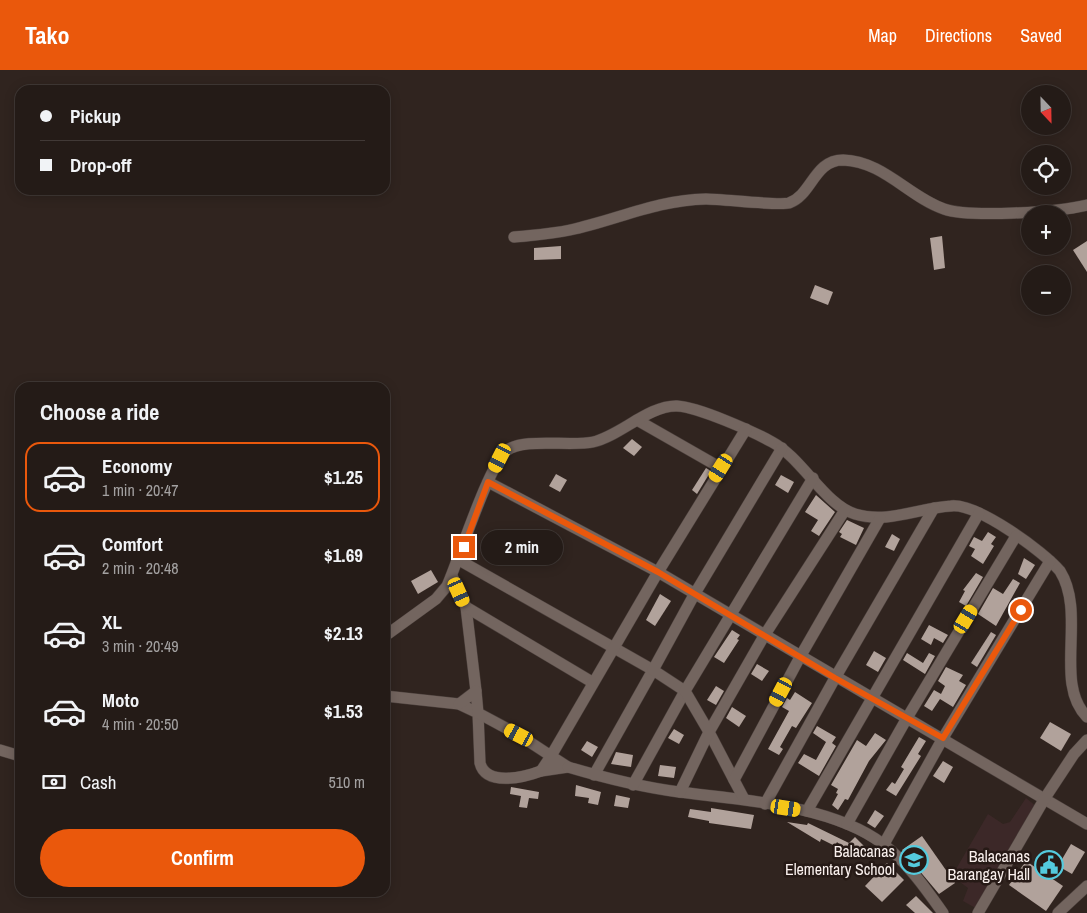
<!DOCTYPE html>
<html lang="en">
<head>
<meta charset="utf-8">
<style>
  :root { --surface:#241b17; --page:#302824; --text:#f1f3f6; --muted:#a3a1a1; --line:#413936; --accent:#ea580c }
  body { margin:0; font-family:"Archivo Narrow",sans-serif; background:var(--page); color:var(--text); height:100vh; display:flex; flex-direction:column; font-size:19px; white-space:nowrap }
  * { box-sizing:border-box; margin:0 }
  p { font-size:16px; color:var(--muted) }
  .icon { flex:none; width:28px; height:28px; fill:none; stroke:currentColor; stroke-width:2; stroke-linecap:round; stroke-linejoin:round }
  .map { position:relative; flex:1; overflow:hidden }
  .sheet { position:absolute; left:15px; top:312px; width:375px; height:515px; display:flex; flex-direction:column; background:var(--surface); border-radius:15px; box-shadow:0 2px 12px #0003,0 0 0 1px var(--line) }
  .sheet>* { flex:none }
  .guide { position:absolute; left:15px; top:15px; width:375px; height:110px; border-radius:15px; box-shadow:0 2px 12px #0003,0 0 0 1px var(--line); display:grid; align-content:center; height:110px; padding:0 25px; background:var(--surface) }
  .needle { width:32px; rotate:158deg }
  .tools { position:absolute; left:1021px; top:15px; display:grid; gap:10px }
  .tools a { display:grid; place-items:center; width:50px; height:50px; border-radius:50%; background:var(--surface); box-shadow:0 2px 12px #0003,0 0 0 1px var(--line); font-size:25px }
  .end { position:absolute; width:22px; height:22px; margin:-11px; border:6px solid #ea580c; background:#fff; box-shadow:0 0 0 2px #fff }
  .from { border-radius:50% }
  .bubble { position:absolute; height:35px; border-radius:18px; background:var(--surface); box-shadow:0 2px 12px #0003,0 0 0 1px var(--line); font-size:16px; font-weight:700; line-height:35px; text-align:center }
  .car { position:absolute; width:15px; height:30px; margin:-15px -8px; border-radius:6px; box-shadow:0 0 4px 1px #0007; background:linear-gradient(#f5c518 24%,#345 0 40%,#f5c518 0 76%,#345 0 86%,#f5c518 0) }
  .guide b { display:flex; align-items:center; gap:18px; height:48px; font-size:19px }
  .guide b+b { border-top:1px solid var(--line) }
  .guide i { width:12px; height:12px; background:var(--text) }
  ul { padding:0; list-style:none }
  li { display:flex; align-items:center; gap:15px; height:70px; margin:0 10px 8px; padding:0 15px; border:2px solid transparent; border-radius:15px }
  li div { flex:1 }
  li b { display:block; font-size:19px }
  li em { font-style:normal; font-weight:700 }
  li.active { border-color:var(--accent) }
  li>.icon { width:45px; height:45px; stroke-width:1.5 }
  h2 { padding:0 25px; font-size:22px; line-height:60px }
  .pay { display:flex; align-items:center; gap:12px; height:55px; padding:0 25px; font-size:19px }
  .pay p { margin-inline-start:auto }
  .action { display:flex; gap:10px; margin-top:auto; padding:10px 25px }
  .action a { flex:1; height:58px; border-radius:30px; background:var(--accent); color:#fff; font-size:20px; font-weight:700; line-height:58px; text-align:center }
  header { display:flex; align-items:center; gap:30px; box-sizing:border-box; height:70px; padding:0 25px; background:var(--accent); color:#fff }
  header strong { font-size:24px }
  nav { display:flex; gap:28px; margin-inline-start:auto; font-size:18px }
  .map>svg:first-child { display:block }
  .education { fill:#3c2828 }
  .building { fill:#b1a29b }
  .lines { fill:none; stroke-linecap:round; stroke-linejoin:round }
  .street-casing { stroke:#4a3f3b; stroke-width:12 }
  .street { stroke:#73655f; stroke-width:11 }
  .route { stroke:#ea580c; stroke-width:6 }
  .labels { text-anchor:middle; dominant-baseline:central; stroke-width:5; stroke-linejoin:round; paint-order:stroke }
  .poi-label { font-size:16px; fill:#faf1ee; stroke:#261a16; text-anchor:end }
</style>
</head>
<body>
<header>
<strong>Tako</strong>
<nav><a>Map</a><a>Directions</a><a>Saved</a></nav>
</header>
<div class="map">
<svg width="1087" height="843" viewBox="0 0 1087 843">
  <rect width="100%" height="100%" fill="#30241f"/>
  <polygon class="education" points="1026,728 1037,737 979,840 963,831 968,818 952,806 988,744 1003,754 1010,752"/>
  <g class="building">
    <polygon points="942,166 945,198 934,200 930,168"/>
    <polygon points="1087,171 1087,202 1073,180"/>
    <polygon points="561,176 561,189 534,190 534,178"/>
    <polygon points="815,215 833,222 828,235 810,228"/>
    <polygon points="632,369 642,377 634,386 623,378"/>
    <polygon points="706,398 711,401 697,424 692,420"/>
    <polygon points="556,404 567,410 560,422 549,416"/>
    <polygon points="781,405 794,412 788,423 775,415"/>
    <polygon points="816,425 835,442 819,466 811,461 818,450 805,442"/>
    <polygon points="847,450 864,458 856,475 840,467 842,464 839,462"/>
    <polygon points="988,462 996,467 991,474 994,476 983,494 971,486 975,479 969,476 974,467 982,471"/>
    <polygon points="892,464 900,469 894,481 885,477"/>
    <polygon points="1024,488 1035,495 1026,509 1018,504"/>
    <polygon points="431,500 438,512 418,524 411,511"/>
    <polygon points="976,503 983,507 966,536 959,532 965,521 963,520"/>
    <polygon points="1013,509 1020,513 996,556 978,544 993,518 1003,524"/>
    <polygon points="660,524 671,531 655,556 646,550"/>
    <polygon points="929,555 948,565 943,573 934,568 931,575 921,569"/>
    <polygon points="732,560 740,565 737,569 739,570 724,593 714,587"/>
    <polygon points="991,562 996,565 977,597 971,593"/>
    <polygon points="874,581 886,588 878,602 866,595"/>
    <polygon points="907,583 923,593 929,583 935,586 925,604 903,590"/>
    <polygon points="757,594 769,601 762,611 751,604"/>
    <polygon points="946,597 963,605 959,611 966,615 953,637 940,629 932,641 924,636 934,620 941,624 945,616 938,611"/>
    <polygon points="716,616 724,621 716,635 707,630"/>
    <polygon points="795,622 812,633 796,658 792,656 780,677 783,679 779,685 768,679 789,641 782,637 787,628 790,630"/>
    <polygon points="732,637 746,646 739,657 726,648"/>
    <polygon points="1050,652 1071,664 1061,681 1040,668"/>
    <polygon points="817,656 836,667 832,673 836,676 819,706 798,693 804,684 816,690 826,672 813,663"/>
    <polygon points="674,659 684,665 679,674 668,668"/>
    <polygon points="875,663 886,670 869,691 848,730 845,729 838,740 832,735 838,724 836,723 838,719 831,715 857,670 866,676"/>
    <polygon points="919,667 926,671 918,684 921,686 896,726 886,720 892,712 895,714 904,699 901,697"/>
    <polygon points="587,671 598,677 592,687 581,680"/>
    <polygon points="616,682 633,685 631,697 611,694"/>
    <polygon points="943,691 953,697 944,713 933,706"/>
    <polygon points="660,695 676,697 674,708 658,706"/>
    <polygon points="576,715 601,722 598,735 588,733 589,728 575,726"/>
    <polygon points="511,717 539,722 538,729 529,728 527,738 519,737 521,726 510,724"/>
    <polygon points="616,725 630,728 628,738 614,736"/>
    <polygon points="711,738 754,745 751,759 709,753 709,751 688,747 690,739 711,742"/>
    <polygon points="875,740 884,746 875,758 867,753"/>
    <polygon points="787,752 807,755 808,753 849,773 855,767 866,778 855,789 837,772 835,776 821,769 820,772"/>
    <polygon points="922,766 955,813 939,824 902,780"/>
    <polygon points="1071,774 1085,782 1072,804 1058,796"/>
    <polygon points="1026,791 1063,816 1046,841 1009,815"/>
    <polygon points="887,793 904,810 882,832 865,816"/>
    <polygon points="916,826 933,843 915,843 906,835"/>
  </g>
  <g class="lines">
    <defs>
      <g id="street">
        <path d="M514,167C533,165 552,164 570,160C617,150 656,130 706,129C723,129 778,136 789,133C812,125 814,90 843,90C883,91 909,127 944,139C970,148 1059,142 1087,135"/>
        <polyline points="637,350 721,398"/>
        <polyline points="488,412 658,502 1087,754"/>
        <polyline points="459,490 653,600 594,705"/>
        <polyline points="452,506 466,537 476,621"/>
        <polyline points="466,537 592,612"/>
        <path d="M385,566L436,529L447,516C459,489 488,397 506,381C523,367 570,377 593,372C620,366 649,335 677,336C698,337 752,361 772,372C802,388 825,435 855,444C888,454 918,438 951,436C977,433 1043,481 1060,501C1087,544 1053,613 1087,647"/>
        <path d="M385,626L459,634L478,643L480,693C486,717 525,707 541,701"/>
        <polyline points="459,634 476,621 478,643 519,665 551,686 541,701 568,697 551,686 658,502 746,359"/>
        <polyline points="0,680 20,686"/>
        <path d="M568,697C605,708 641,717 679,722C742,730 832,735 883,774C907,792 926,819 943,843"/>
        <polyline points="734,710 709,662 764,566 845,440"/>
        <polyline points="633,715 685,621 653,600 694,525 782,378"/>
        <polyline points="680,722 709,662 685,621 813,408"/>
        <polyline points="744,729 734,710 800,587 880,448"/>
        <polyline points="765,734 835,608 934,438"/>
        <polyline points="807,741 979,443"/>
        <polyline points="847,754 907,648 1016,466"/>
        <polyline points="884,774 943,668 1050,491"/>
        <polyline points="978,843 1045,728 1074,684 1087,670"/>
        <polyline points="1058,843 1087,816"/>
      </g>
    </defs>
    <use href="#street" class="street-casing"/>
    <use href="#street" class="street"/>
  </g>
  <g class="lines">
    <polyline class="route" points="464,477 488,412 658,502 835,608 943,668 1021,540"/>
  </g>
  <defs>
    <symbol id="school-ring" viewBox="-11 -11 22 22"><circle r="9.5" fill="#261a16" stroke="#54cadd" stroke-width="1.5"/><path d="M0-5L7-2L0 1L-7-2ZM-4 1L0 2.5L4 1V4Q0 6-4 4Z" fill="#54cadd"/></symbol>
    <symbol id="civic-ring" viewBox="-11 -11 22 22"><circle r="9.5" fill="#261a16" stroke="#54cadd" stroke-width="1.5"/><path d="M-.6-6.5H3V-4.5H.6V-3L4-1V1h2V6H-6V1h2V-1L-.6-3ZM-1.2 2.5V6h2.4V2.5Z" fill="#54cadd"/></symbol>
  </defs>
  <g fill-rule="evenodd">
    <use href="#school-ring" x="898" y="774" width="32" height="32"/>
    <use href="#civic-ring" x="1033" y="779" width="32" height="32"/>
  </g>
  <g class="labels">
    <g class="poi-label">
      <text x="895" y="781">Balacanas<tspan x="895" dy="18">Elementary School</tspan></text>
      <text x="1030" y="786">Balacanas<tspan x="1030" dy="18">Barangay Hall</tspan></text>
    </g>
  </g>
</svg>
<div class="tools">
<a><svg class="needle" viewBox="-14 -14 28 28"><path d="M0-13l5 13h-10z" fill="#e53935"/><path d="M0 13l5-13h-10z" fill="#a3a1a1"/></svg></a>
<a><svg class="icon" aria-label="locate" viewBox="0 0 24 24"><circle cx="12" cy="12" r="6"/><path d="M12 2v4M12 18v4M2 12h4M18 12h4"/></svg></a>
<a>+</a>
<a>−</a>
</div>
<i class="end from" style="left:1021px;top:540px"></i>
<i class="end" style="left:464px;top:477px"></i>
<div class="bubble" style="left:481px;top:460px;width:82px">2 min</div>
<i class="car" style="left:500px;top:388px;rotate:207deg"></i>
<i class="car" style="left:721px;top:398px;rotate:212deg"></i>
<i class="car" style="left:459px;top:522px;rotate:156deg"></i>
<i class="car" style="left:966px;top:549px;rotate:31deg"></i>
<i class="car" style="left:781px;top:622px;rotate:208deg"></i>
<i class="car" style="left:519px;top:665px;rotate:298deg"></i>
<i class="car" style="left:786px;top:738px;rotate:99deg"></i>
<div class="guide">
<b><i class="from"></i>Pickup</b>
<b><i></i>Drop-off</b>
</div>
<section class="sheet">
<h2>Choose a ride</h2>
<ul>
<li class="active"><svg class="icon" aria-label="car" viewBox="0 0 24 24"><path d="M5 17H2v-5l4-1 3-4h7l3 4 3 1v5h-3M9 17h6M6 11h13"/><circle cx="7" cy="17" r="2"/><circle cx="17" cy="17" r="2"/></svg><div><b>Economy</b><p>1 min · 20:47</p></div><em>$1.25</em></li>
<li><svg class="icon" aria-label="car" viewBox="0 0 24 24"><path d="M5 17H2v-5l4-1 3-4h7l3 4 3 1v5h-3M9 17h6M6 11h13"/><circle cx="7" cy="17" r="2"/><circle cx="17" cy="17" r="2"/></svg><div><b>Comfort</b><p>2 min · 20:48</p></div><em>$1.69</em></li>
<li><svg class="icon" aria-label="car" viewBox="0 0 24 24"><path d="M5 17H2v-5l4-1 3-4h7l3 4 3 1v5h-3M9 17h6M6 11h13"/><circle cx="7" cy="17" r="2"/><circle cx="17" cy="17" r="2"/></svg><div><b>XL</b><p>3 min · 20:49</p></div><em>$2.13</em></li>
<li><svg class="icon" aria-label="car" viewBox="0 0 24 24"><path d="M5 17H2v-5l4-1 3-4h7l3 4 3 1v5h-3M9 17h6M6 11h13"/><circle cx="7" cy="17" r="2"/><circle cx="17" cy="17" r="2"/></svg><div><b>Moto</b><p>4 min · 20:50</p></div><em>$1.53</em></li>
</ul>
<div class="pay"><svg class="icon" aria-label="cash" viewBox="0 0 24 24"><path d="M3 7h18v10H3z"/><circle cx="12" cy="12" r="2"/></svg>Cash<p>510 m</p></div>
<div class="action"><a>Confirm</a></div>
</section>
</div>
</body>
</html>
